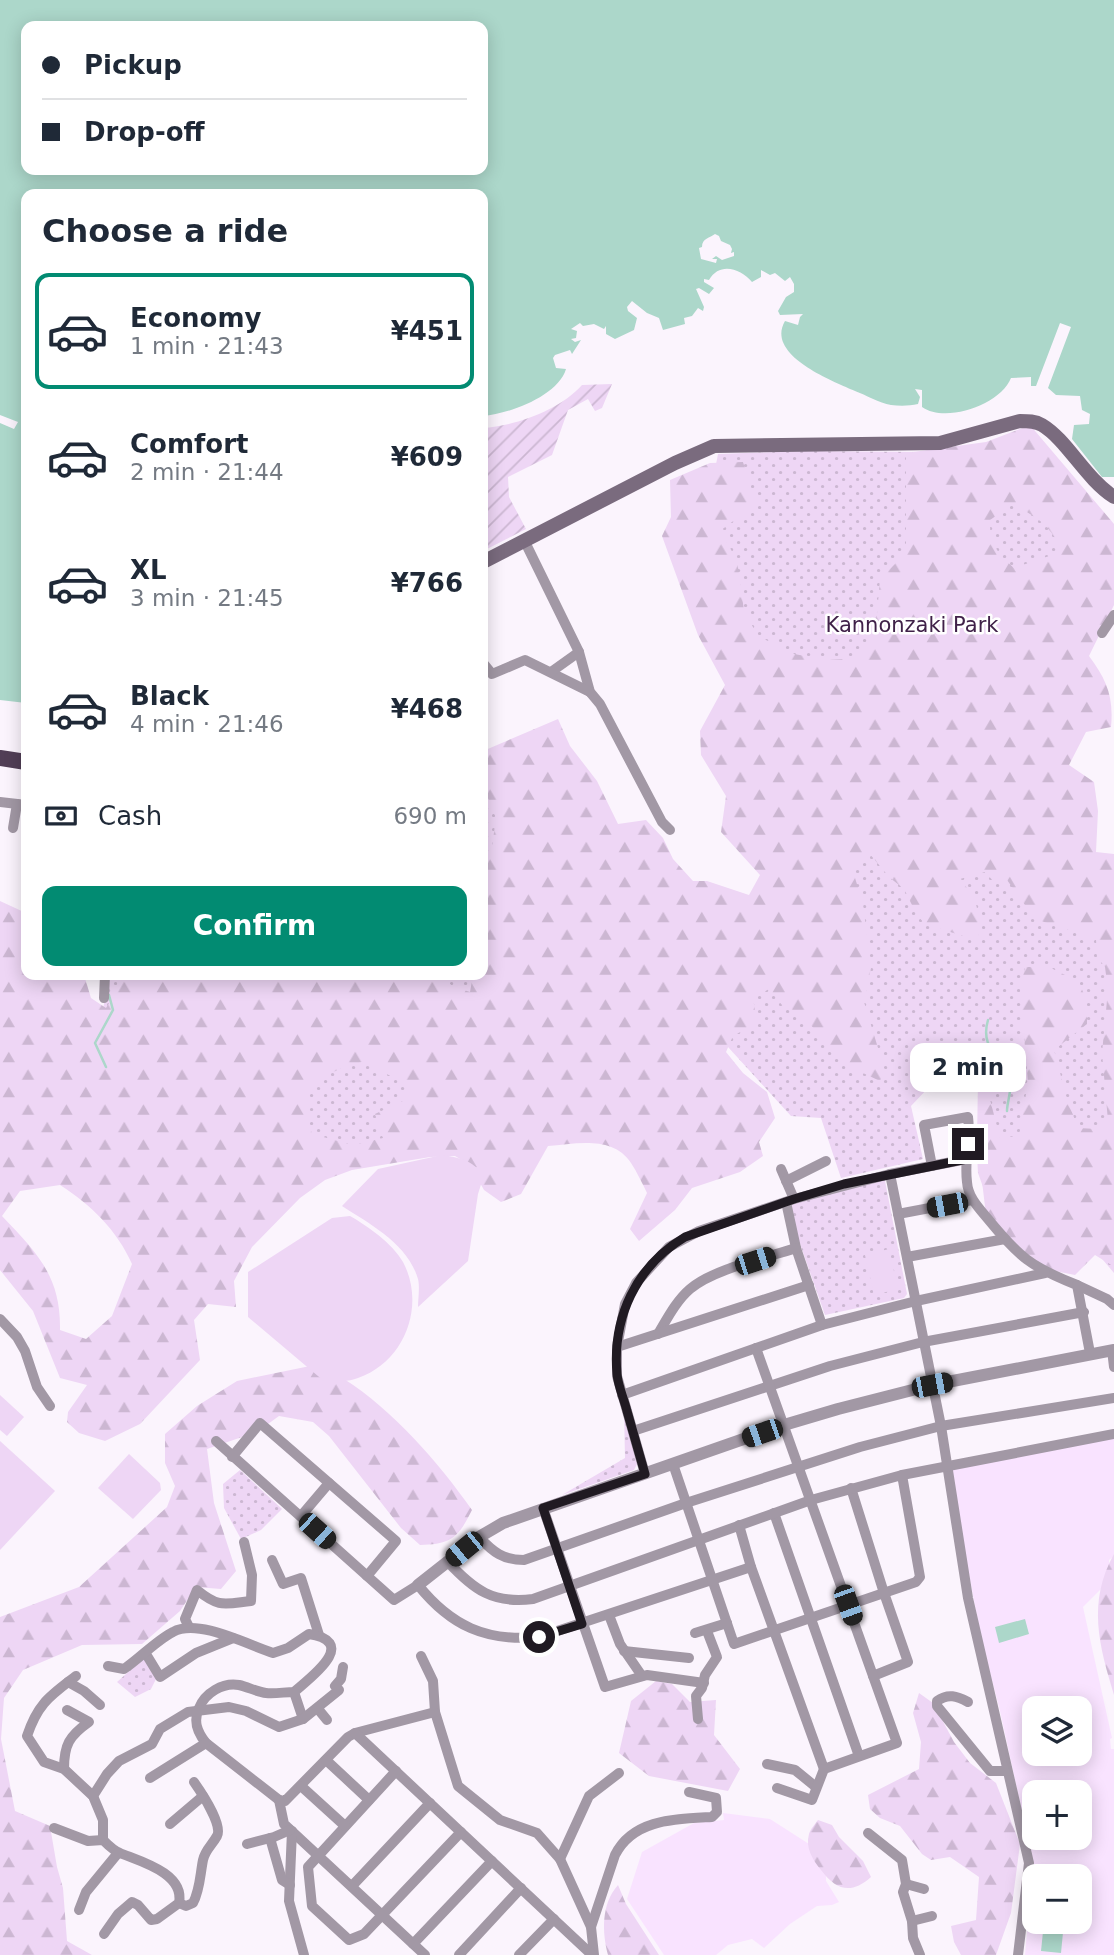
<!DOCTYPE html>
<html lang="en">
<head>
<meta charset="utf-8">
<style>
  :root { --surface:#fff; --page:#f2f2f3; --text:#1f2937; --muted:#747a83; --line:#e0e1e3; --accent:#028b72 }
  body { margin:0; font-family:"DejaVu Sans",sans-serif; background:var(--page); color:var(--text); height:100vh; display:flex; flex-direction:column; font-size:26px; white-space:nowrap }
  * { box-sizing:border-box; margin:0 }
  p { font-size:23px; color:var(--muted) }
  .icon { flex:none; width:38px; height:38px; fill:none; stroke:currentColor; stroke-width:2; stroke-linecap:round; stroke-linejoin:round }
  .map { position:relative; flex:1; overflow:hidden }
  .sheet { position:absolute; left:21px; top:189px; width:467px; height:791px; display:flex; flex-direction:column; background:var(--surface); border-radius:14px; box-shadow:0 4px 18px #0003 }
  .sheet>* { flex:none }
  .top-card { position:absolute; left:21px; top:21px; width:467px; height:154px; border-radius:14px; box-shadow:0 4px 18px #0003; display:grid; align-content:center; height:154px; padding:0 21px; background:var(--surface) }
  .controls { position:absolute; left:1022px; top:1696px; display:grid; gap:14px }
  .controls a { display:grid; place-items:center; width:70px; height:70px; border-radius:14px; background:var(--surface); box-shadow:0 4px 18px #0003; font-size:35px }
  .end { position:absolute; width:32px; height:32px; margin:-16px; border:9px solid #201a22; background:#fff; box-shadow:0 0 0 4px #fff }
  .from { border-radius:50% }
  .bubble { position:absolute; height:49px; border-radius:14px; background:var(--surface); box-shadow:0 4px 18px #0003; font-size:23px; font-weight:700; line-height:49px; text-align:center }
  .car { position:absolute; width:21px; height:42px; margin:-21px -10px; border-radius:9px; box-shadow:0 0 5px 2px #0007; background:linear-gradient(#222 24%,#8ab4d8 0 40%,#222 0 76%,#8ab4d8 0 86%,#222 0) }
  .top-card b { display:flex; align-items:center; gap:24px; height:66px; font-size:26px }
  .top-card b+b { border-top:2px solid var(--line) }
  .top-card i { width:18px; height:18px; background:var(--text) }
  ul { padding:0; list-style:none }
  li { display:flex; align-items:center; gap:21px; height:116px; margin:0 14px 10px; padding:0 7px; border:4px solid transparent; border-radius:14px }
  li div { flex:1 }
  li b { display:block; font-size:26px }
  li em { font-style:normal; font-weight:700 }
  li.selected { border-color:var(--accent) }
  li>.icon { width:63px; height:63px; stroke-width:1.5 }
  h2 { padding:0 21px; font-size:32px; line-height:84px }
  .pay { display:flex; align-items:center; gap:18px; height:77px; padding:0 21px; font-size:26px }
  .pay p { margin-inline-start:auto }
  .button { display:flex; gap:14px; margin-top:auto; padding:14px 21px }
  .button a { flex:1; height:80px; border-radius:14px; background:var(--accent); color:#fff; font-size:28px; font-weight:700; line-height:80px; text-align:center }
  .map>svg:first-child { display:block }
  .built { fill:#f9e3ff; fill-rule:evenodd }
  .grass { fill:url(#grass-dots) }
  .forest { fill:url(#forest-firs); fill-rule:evenodd }
  .garden { fill:url(#garden-furrows) }
  .pitch { fill:#eed6f5 }
  .water { fill:#acd7ca; fill-rule:evenodd }
  .lines { fill:none; stroke-linecap:round; stroke-linejoin:round }
  .stream { stroke:#acd7ca; stroke-width:2.5 }
  .minor { stroke:#a298a5; stroke-width:10 }
  .tertiary { stroke:#a298a5; stroke-width:12 }
  .secondary { stroke:#7a6b7e; stroke-width:14 }
  .trunk { stroke:#513e56; stroke-width:16 }
  .route { stroke:#201a22; stroke-width:9 }
  .labels { text-anchor:middle; dominant-baseline:central; stroke-width:5; stroke-linejoin:round; paint-order:stroke }
  .park-label { font-size:21px; fill:#402149; stroke:#fff }
</style>
</head>
<body>
<div class="map">
<svg width="1114" height="1955" viewBox="0 0 1114 1955">
  <defs>
    <pattern id="grass-dots" width="8" height="8" patternUnits="userSpaceOnUse" patternTransform="scale(1.75)"><rect width="8" height="8" fill="#eed6f5"/><path d="M2 2h.1M6 6h.1" fill="none" stroke="#ccb7d2" stroke-width="1.8" stroke-linecap="round"/></pattern>
    <pattern id="forest-firs" width="22" height="20" patternUnits="userSpaceOnUse" patternTransform="scale(1.75)"><rect width="22" height="20" fill="#eed6f5"/><path d="M5 1l3.5 6h-7zM16 11l3.5 6h-7z" fill="#ccb7d2"/></pattern>
    <pattern id="garden-furrows" width="10" height="10" patternUnits="userSpaceOnUse" patternTransform="scale(1.75)"><rect width="10" height="10" fill="#eed6f5"/><path d="M-1 1l2-2M0 10L10 0M9 11l2-2" fill="none" stroke="#ccb7d2"/></pattern>
  </defs>
  <rect width="100%" height="100%" fill="#fbf4fd"/>
  <g class="built">
    <path d="M1114,1438V1556L1109,1560V1581L1083,1607L1112,1738L1110,1739L1111,1749H1114V1955H1025L1033,1863L1000,1711L982,1642L948,1466ZM1034,1708H1080V1754H1034ZM1034,1792H1080V1838H1034ZM1034,1876H1080V1922H1034Z"/>
    <polygon points="723,1813 770,1819 809,1844 826,1874 826,1881 839,1902 832,1905 817,1906 790,1924 764,1948 752,1939 728,1945 716,1955 664,1955 627,1899 642,1852 694,1823 724,1820"/>
  </g>
  <g class="grass">
    <polygon points="801,451 920,452 1080,493 1017,771 1114,880 1114,1273 1098,1254 988,1201 978,1173 976,1137 983,1091 962,1075 930,1086 911,1106 923,1159 841,1178 821,1118 791,1116 718,1036 323,1165 96,1050 109,975 483,975 483,765 606,825 749,920 779,889 752,695 705,521 718,454"/>
    <polygon points="882,1179 885,1181 907,1294 904,1298 825,1315 787,1207 789,1204"/>
    <polygon points="624,1410 638,1462 634,1470 562,1495 625,1458"/>
    <polygon points="240,1470 282,1509 261,1530 241,1539 224,1508 223,1484"/>
    <polygon points="144,1658 157,1677 151,1689 135,1697 117,1682"/>
  </g>
  <g class="forest">
    <path d="M1030,425L1114,524V605L1089,656C1106,679 1114,696 1111,727L1086,732L1069,765L1094,782L1098,811L1096,852L1114,854V1272L1113,1266L1095,1255L1075,1275L1040,1268L986,1215L977,1139L978,1081L986,1084L1000,1138L1019,1136L1028,1082L1020,989L1025,967H1049L1079,982L1087,1002V1024L1054,1050L1067,1099L1078,1128L1097,1129L1108,1121L1102,1053L1108,990L1105,967L1097,957L1096,939L1035,919L1007,880L995,883L985,872L960,879L974,897L982,927L978,936H963L925,924L917,915L904,889L889,877L869,853L852,868L863,904L871,968L864,1002L885,1071L880,1081L846,1065L801,1014L782,1005L769,989L753,998L757,1023L733,1036L726,1052L743,1073L767,1092L775,1118L759,1142L763,1156L740,1172L692,1188L675,1210L639,1241L630,1229L647,1193C642,1183 637,1172 631,1163C613,1135 575,1144 548,1146L521,1194L501,1202L484,1190L470,1165L455,1156L430,1157L352,1170L325,1180L300,1198L252,1247L234,1281L236,1307L208,1304L194,1320L200,1360L140,1424L105,1441L79,1433L67,1422L68,1412L87,1385L60,1378L33,1311L0,1270V901L26,913V975H84L91,998L106,1008L117,990L118,975H442L452,986L470,992L473,975H483V871L491,854L496,818L483,786V751L558,719L570,746L597,781L618,824L646,820L663,838L673,859L693,881H707L749,895L760,875L721,832L726,796L701,755L700,731L725,685L698,635L662,536L671,517L670,480L710,463L743,462L756,504L720,531L737,560L744,611L758,636L794,654L827,660L861,658L877,614L880,579L906,553V453L986,442ZM1013,504C1037,518 1052,525 1061,552L1014,568C997,554 989,542 990,520ZM362,1062L405,1083L407,1099L375,1114L383,1138L353,1145L312,1134C296,1086 320,1074 362,1062ZM60,1185C91,1205 117,1230 132,1264L112,1316L86,1339L60,1330C61,1276 37,1253 2,1216L20,1191Z"/>
    <path d="M315,1365C325,1369 336,1373 344,1379C393,1410 439,1463 472,1510C458,1538 452,1544 420,1545L401,1528L329,1436L313,1422L279,1416L257,1432L207,1449L214,1503L236,1571L221,1589L196,1587L180,1611L142,1644L82,1645L23,1670L4,1698L1,1739L15,1811L50,1826L57,1867L63,1888L67,1941L92,1955H0V1617L79,1587L167,1507L175,1486L165,1463V1434L197,1406L237,1381Z"/>
    <path d="M1114,1554V1695C1099,1646 1087,1602 1114,1554Z"/>
    <polygon points="656,1681 672,1684 690,1702 716,1700 714,1735 740,1769 728,1791 649,1776 619,1753 631,1701"/>
    <polygon points="919,1693 933,1703 954,1742 970,1763 996,1783 1020,1844 1011,1913 996,1955 961,1955 954,1942 951,1926 976,1920 979,1877 950,1857 931,1860 922,1854 900,1826 880,1818 870,1809 868,1795 919,1769 921,1742 913,1713"/>
    <path d="M818,1820L832,1825L839,1837L863,1861L871,1877C851,1895 836,1890 821,1870C813,1860 805,1848 809,1834C810,1830 815,1824 818,1820Z"/>
    <path d="M618,1885L626,1904L659,1955H608C602,1932 601,1904 618,1885Z"/>
  </g>
  <path class="garden" d="M612,384L602,408L595,411L588,399L568,410L552,455L508,477L509,497L526,529L483,551V428C515,426 560,410 582,385Z"/>
  <g class="pitch">
    <path d="M442,1155C461,1158 471,1160 484,1175L478,1194L468,1261L418,1307C418,1299 420,1287 418,1279C408,1244 370,1224 342,1206L378,1169Z"/>
    <path d="M350,1216C369,1227 392,1243 403,1262C426,1305 405,1362 358,1378C348,1382 336,1381 325,1382L248,1317V1272L332,1218Z"/>
    <polygon points="889,1249 898,1289 874,1295 865,1255"/>
    <polygon points="0,1395 24,1417 7,1436 0,1430"/>
    <polygon points="0,1441 55,1491 0,1550"/>
    <polygon points="129,1454 160,1483 161,1490 133,1519 98,1488"/>
  </g>
  <g class="water">
    <path d="M0,0H1114V477H1102L1072,439L1074,425L1089,424L1090,414L1082,410L1080,396L1056,395L1048,388L1071,327L1060,323L1036,386H1031V377L1011,378C1001,404 946,424 922,407V390L915,389L920,397L918,404C909,406 900,406 891,405C879,403 866,395 855,391C832,381 765,355 785,321L798,325L800,317L803,314L780,315L778,311L786,297L794,292V284L790,277L785,281L775,273L770,275L761,270V277L752,282C741,269 720,261 709,280L704,279V282L714,288L709,294L699,288L696,289L704,307L703,311L698,308L692,316L684,318L685,324L663,330L659,318L647,313L632,301L627,307L628,311L637,318L634,330L615,339L606,334V326L604,329L594,324L583,326L580,323L571,329L577,331L576,338L571,339L575,342L581,340L572,354L570,350L555,355L553,358L556,368L566,369C558,396 509,414 483,416V194H26V636L24,638L26,642V703L0,700V423L14,429L18,422L0,415ZM26,26H483V170H26ZM715,234L719,236L721,241L730,245L732,249L731,253L734,252V256L722,260L716,256L712,259H717L716,263L701,259L699,248L702,247C702,238 710,238 715,234Z"/>
    <polygon points="1025,1619 1029,1634 999,1643 995,1627"/>
    <polygon points="1044,1922 1064,1922 1061,1953 1041,1951"/>
  </g>
  <g class="lines">
    <g class="stream">
      <path d="M988,1020C979,1050 1004,1058 1010,1082C1012,1090 1007,1102 1007,1111"/>
      <polyline points="106,1067 95,1043 113,1010 109,995"/>
    </g>
    <g class="minor">
      <polyline points="526,544 579,652 590,692 600,704 662,822 670,830"/>
      <polyline points="1102,633 1114,615"/>
      <polyline points="483,663 492,674 525,660 590,692"/>
      <polyline points="551,672 579,652"/>
      <polyline points="0,802 26,805"/>
      <polyline points="13,828 17,804"/>
      <polyline points="104,998 105,975"/>
      <path d="M932,1166L924,1125L968,1117C971,1138 964,1160 967,1182C968,1197 978,1207 988,1219C1019,1257 1031,1267 1077,1285L1090,1353"/>
      <polyline points="781,1169 794,1199"/>
      <polyline points="890,1174 941,1426 968,1598 1029,1863 1018,1955"/>
      <polyline points="786,1181 826,1161"/>
      <polyline points="786,1202 796,1248 822,1325"/>
      <polyline points="898,1214 972,1200"/>
      <polyline points="907,1257 1005,1239"/>
      <polyline points="1077,1285 1107,1299 1114,1305"/>
      <polyline points="0,1319 17,1337 25,1351 37,1387 50,1406"/>
      <path d="M658,1334C667,1319 676,1301 690,1289C713,1269 766,1258 796,1248"/>
      <polyline points="617,1347 809,1285"/>
      <polyline points="1112,1350 1114,1367"/>
      <polyline points="622,1395 822,1325 916,1301 1045,1273"/>
      <polyline points="633,1431 830,1366 923,1342 1084,1312"/>
      <path d="M216,1441L394,1600L418,1585C451,1626 486,1642 539,1637L751,1567"/>
      <polyline points="232,1457 260,1423 396,1541 367,1576"/>
      <polyline points="673,1464 734,1644 916,1582 920,1577 902,1475"/>
      <polyline points="645,1474 617,1376 617,1347 625,1304 636,1283 669,1247 699,1231 794,1199 890,1174 967,1159"/>
      <polyline points="851,1488 884,1593 908,1662 873,1676"/>
      <polyline points="543,1508 605,1687 647,1675 704,1683"/>
      <polyline points="774,1513 859,1756"/>
      <polyline points="301,1516 329,1483"/>
      <polyline points="739,1525 751,1567 824,1769 897,1743 756,1348"/>
      <path d="M479,1537C493,1552 503,1560 524,1560L686,1503L860,1447L941,1426L1114,1398"/>
      <polyline points="272,1560 283,1584 301,1578 319,1635"/>
      <path d="M448,1562C474,1590 493,1604 533,1599L811,1500L902,1475L1114,1434"/>
      <polyline points="609,1615 620,1644 642,1676"/>
      <path d="M189,1627L185,1619L197,1590C219,1608 224,1604 251,1601L252,1575L244,1542"/>
      <polyline points="695,1633 727,1623"/>
      <polyline points="624,1651 689,1658"/>
      <polyline points="146,1654 160,1677 196,1653 233,1638"/>
      <polyline points="421,1656 433,1681 435,1712 458,1786 500,1820 537,1833 560,1859 591,1927 594,1955"/>
      <path d="M108,1666L124,1669C140,1658 157,1640 173,1632C198,1618 248,1645 273,1653L288,1648L309,1634C360,1642 310,1678 294,1692C285,1692 275,1694 266,1693C257,1692 248,1687 239,1685C223,1682 205,1693 199,1708C193,1721 197,1732 206,1743L279,1800L285,1801L348,1737L355,1733L435,1712"/>
      <path d="M76,1676C50,1696 38,1703 27,1736L44,1762L64,1769L93,1796L103,1820V1840"/>
      <polyline points="68,1682 84,1691 100,1705"/>
      <polyline points="294,1692 303,1719"/>
      <path d="M968,1702C957,1696 948,1693 937,1701V1706L990,1771H1007"/>
      <polyline points="318,1709 327,1720"/>
      <polyline points="698,1719 696,1696 702,1688 705,1675 717,1657 707,1631"/>
      <polyline points="355,1733 592,1955"/>
      <polyline points="326,1760 369,1800"/>
      <polyline points="767,1764 795,1770 816,1787"/>
      <path d="M64,1769C64,1745 69,1736 89,1722L67,1710"/>
      <polyline points="396,1771 308,1867 312,1906 349,1940 364,1934 461,1832"/>
      <polyline points="150,1778 206,1743"/>
      <polyline points="301,1786 345,1826"/>
      <polyline points="777,1788 812,1800 824,1769"/>
      <polyline points="93,1796 107,1774 119,1761 152,1744 160,1729 188,1712 229,1707 246,1711 279,1727 303,1719 339,1690 335,1686 341,1679 343,1667"/>
      <polyline points="279,1800 284,1824 425,1955"/>
      <polyline points="170,1824 203,1796"/>
      <path d="M54,1828L88,1841L103,1840C108,1845 114,1851 120,1853C139,1861 185,1873 179,1903L157,1919L151,1920L138,1905L132,1902L118,1914L104,1934"/>
      <polyline points="292,1831 289,1901 304,1955"/>
      <polyline points="868,1833 902,1860 906,1884 903,1892 912,1921 913,1938 920,1955"/>
      <polyline points="270,1838 282,1880 290,1885"/>
      <polyline points="247,1844 274,1837 290,1830"/>
      <polyline points="560,1859 589,1796 619,1773"/>
      <polyline points="906,1884 924,1889"/>
      <polyline points="352,1886 430,1803"/>
      <path d="M179,1903L186,1906L193,1903C200,1890 200,1875 203,1860C205,1850 212,1845 217,1836C223,1825 201,1792 194,1782"/>
      <polyline points="79,1910 86,1892 118,1853"/>
      <polyline points="912,1921 932,1916"/>
      <path d="M591,1927L615,1855C633,1819 675,1819 712,1817L717,1812L716,1798L689,1792"/>
      <polyline points="413,1944 492,1861"/>
      <polyline points="459,1955 521,1888"/>
      <polyline points="519,1955 554,1919"/>
    </g>
    <polyline class="tertiary" points="418,1585 479,1537 503,1523 784,1425 838,1409 932,1385 1114,1350"/>
    <path class="secondary" d="M483,562L675,463L714,446L940,443L1020,421C1028,421 1035,421 1042,425C1067,440 1085,478 1114,497"/>
    <polyline class="trunk" points="0,758 26,762"/>
  </g>
  <g class="lines">
    <path class="route" d="M539,1637L582,1624L543,1508L645,1474C639,1453 633,1432 627,1411C624,1399 618,1386 617,1374C612,1318 636,1266 685,1237L794,1199L844,1184L967,1159L968,1144"/>
  </g>
  <g class="labels">
    <g class="park-label">
      <text x="912" y="625">Kannonzaki Park</text>
    </g>
  </g>
</svg>
<div class="controls">
<a><svg class="icon" aria-label="layers" viewBox="0 0 24 24"><path d="M12 4l9 5-9 5-9-5zM3 14l9 5 9-5"/></svg></a>
<a>+</a>
<a>−</a>
</div>
<i class="end from" style="left:539px;top:1637px"></i>
<i class="end" style="left:968px;top:1144px"></i>
<div class="bubble" style="left:910px;top:1043px;width:116px">2 min</div>
<i class="car" style="left:947px;top:1205px;rotate:259deg"></i>
<i class="car" style="left:755px;top:1261px;rotate:72deg"></i>
<i class="car" style="left:932px;top:1385px;rotate:79deg"></i>
<i class="car" style="left:762px;top:1433px;rotate:251deg"></i>
<i class="car" style="left:317px;top:1531px;rotate:132deg"></i>
<i class="car" style="left:464px;top:1549px;rotate:231deg"></i>
<i class="car" style="left:848px;top:1605px;rotate:160deg"></i>
<div class="top-card">
<b><i class="from"></i>Pickup</b>
<b><i></i>Drop-off</b>
</div>
<section class="sheet">
<h2>Choose a ride</h2>
<ul>
<li class="selected"><svg class="icon" aria-label="car" viewBox="0 0 24 24"><path d="M5 17H2v-5l4-1 3-4h7l3 4 3 1v5h-3M9 17h6M6 11h13"/><circle cx="7" cy="17" r="2"/><circle cx="17" cy="17" r="2"/></svg><div><b>Economy</b><p>1 min · 21:43</p></div><em>¥451</em></li>
<li><svg class="icon" aria-label="car" viewBox="0 0 24 24"><path d="M5 17H2v-5l4-1 3-4h7l3 4 3 1v5h-3M9 17h6M6 11h13"/><circle cx="7" cy="17" r="2"/><circle cx="17" cy="17" r="2"/></svg><div><b>Comfort</b><p>2 min · 21:44</p></div><em>¥609</em></li>
<li><svg class="icon" aria-label="car" viewBox="0 0 24 24"><path d="M5 17H2v-5l4-1 3-4h7l3 4 3 1v5h-3M9 17h6M6 11h13"/><circle cx="7" cy="17" r="2"/><circle cx="17" cy="17" r="2"/></svg><div><b>XL</b><p>3 min · 21:45</p></div><em>¥766</em></li>
<li><svg class="icon" aria-label="car" viewBox="0 0 24 24"><path d="M5 17H2v-5l4-1 3-4h7l3 4 3 1v5h-3M9 17h6M6 11h13"/><circle cx="7" cy="17" r="2"/><circle cx="17" cy="17" r="2"/></svg><div><b>Black</b><p>4 min · 21:46</p></div><em>¥468</em></li>
</ul>
<div class="pay"><svg class="icon" aria-label="cash" viewBox="0 0 24 24"><path d="M3 7h18v10H3z"/><circle cx="12" cy="12" r="2"/></svg>Cash<p>690 m</p></div>
<div class="button"><a>Confirm</a></div>
</section>
</div>
</body>
</html>
